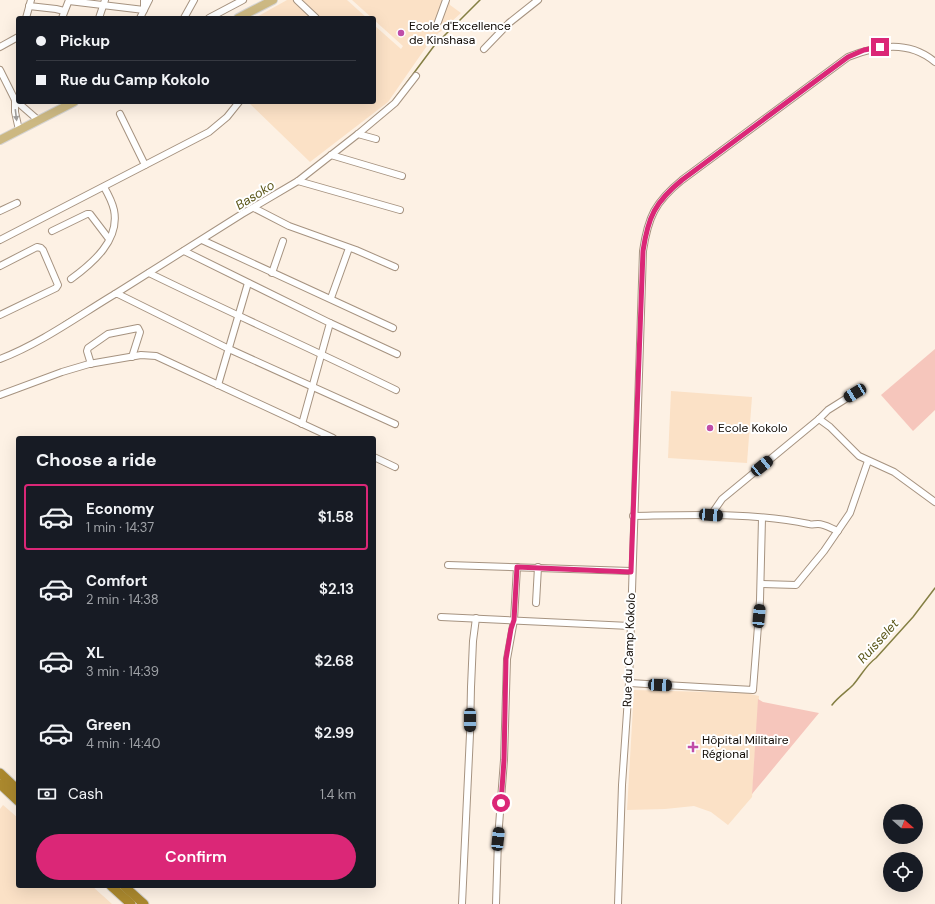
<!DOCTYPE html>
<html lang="en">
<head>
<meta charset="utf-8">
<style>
  :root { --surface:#171b24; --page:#20242c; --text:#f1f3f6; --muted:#9ea1a6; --line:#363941; --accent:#db2777 }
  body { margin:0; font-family:"DM Sans",sans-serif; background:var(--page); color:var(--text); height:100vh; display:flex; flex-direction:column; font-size:15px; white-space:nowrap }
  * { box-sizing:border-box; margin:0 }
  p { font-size:13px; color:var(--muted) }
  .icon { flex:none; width:22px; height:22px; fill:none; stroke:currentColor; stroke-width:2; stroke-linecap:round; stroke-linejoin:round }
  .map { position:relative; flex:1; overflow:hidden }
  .side { position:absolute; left:16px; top:436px; width:360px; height:452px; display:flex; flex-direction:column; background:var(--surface); border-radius:4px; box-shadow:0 4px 16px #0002 }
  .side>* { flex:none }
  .top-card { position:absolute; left:16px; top:16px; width:360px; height:88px; border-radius:4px; box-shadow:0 4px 16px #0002; display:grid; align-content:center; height:88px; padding:0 20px; background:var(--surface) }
  .needle { width:26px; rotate:111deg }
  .controls { position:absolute; left:883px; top:804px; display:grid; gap:8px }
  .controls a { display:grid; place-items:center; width:40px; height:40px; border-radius:50%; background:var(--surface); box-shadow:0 4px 16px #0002; font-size:20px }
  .end { position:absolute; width:18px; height:18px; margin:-9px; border:5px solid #db2777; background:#fff; box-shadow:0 0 0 2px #fff }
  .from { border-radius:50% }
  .car { position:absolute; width:12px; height:24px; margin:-12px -6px; border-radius:5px; box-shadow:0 0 3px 1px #0007; background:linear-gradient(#222 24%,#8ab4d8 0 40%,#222 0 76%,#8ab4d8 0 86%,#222 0) }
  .top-card b { display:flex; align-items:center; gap:14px; height:38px; font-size:15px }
  .top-card b+b { border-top:1px solid var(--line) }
  .top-card i { width:10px; height:10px; background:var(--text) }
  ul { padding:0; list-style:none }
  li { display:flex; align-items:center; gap:12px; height:66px; margin:0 8px 6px; padding:0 12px; border:2px solid transparent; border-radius:4px }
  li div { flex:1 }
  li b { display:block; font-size:15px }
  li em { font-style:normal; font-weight:600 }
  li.on { border-color:var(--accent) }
  li>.icon { width:36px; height:36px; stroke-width:1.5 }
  h2 { padding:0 20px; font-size:18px; line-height:48px }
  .pay { display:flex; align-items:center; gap:10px; height:44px; padding:0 20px; font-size:15px }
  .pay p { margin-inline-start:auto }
  .button { display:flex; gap:8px; margin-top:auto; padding:8px 20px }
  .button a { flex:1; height:46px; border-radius:24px; background:var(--accent); color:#fff; font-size:16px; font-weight:600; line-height:46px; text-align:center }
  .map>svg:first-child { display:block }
  .built { fill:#fbe1c6 }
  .green { fill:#f6c6bc }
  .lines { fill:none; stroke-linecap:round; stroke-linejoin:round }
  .stream { stroke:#847f43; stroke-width:1.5 }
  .minor-casing { stroke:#a69380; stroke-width:8 }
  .major-casing { stroke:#d4d3d2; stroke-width:10 }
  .highway-casing { stroke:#d4d3d2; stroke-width:11 }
  .minor { stroke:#fff; stroke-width:6 }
  .major { stroke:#ccb882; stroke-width:8 }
  .highway { stroke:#aa882e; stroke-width:9 }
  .oneway { fill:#9f9d9b }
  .route { stroke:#db2777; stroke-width:5 }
  .poi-dot { fill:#bf4da8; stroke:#fff; stroke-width:1.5 }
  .labels { text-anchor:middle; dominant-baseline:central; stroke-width:4; stroke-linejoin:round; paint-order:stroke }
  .poi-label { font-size:12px; fill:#100a04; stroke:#fff; text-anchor:start }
  .street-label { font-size:12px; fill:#100a04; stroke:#fff }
  .water-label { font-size:13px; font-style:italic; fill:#5b5719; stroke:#fff }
</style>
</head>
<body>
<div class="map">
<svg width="935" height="904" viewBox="0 0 935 904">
  <rect width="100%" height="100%" fill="#fdf1e4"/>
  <g class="built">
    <polygon points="287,0 347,0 367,18 255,18"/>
    <polygon points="352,0 450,0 450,5 461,13 431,40 388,102 310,162 248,102 374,102 374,25 401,49 403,46 374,20 374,18 372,18"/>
    <polygon points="671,391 752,397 747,463 668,458"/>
    <polygon points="634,690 746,693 759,696 752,797 728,825 711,812 694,806 665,809 627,810"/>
    <polygon points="3,805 18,818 18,886 92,886 112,904 0,904 0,809"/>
  </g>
  <g class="green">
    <polygon points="935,349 935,410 913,431 881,395"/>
    <polygon points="758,699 763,702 819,713 752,794"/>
  </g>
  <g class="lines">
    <g class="stream">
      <polyline points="388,105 393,101 434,46 480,0"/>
      <polyline points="63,323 94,304"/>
      <path d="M832,705C838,697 846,692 853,685C861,676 866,665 876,658L913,617L935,588"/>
    </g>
    <defs>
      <g id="minor">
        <polyline points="297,0 316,18"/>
        <polyline points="69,1 144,10 149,0"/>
        <polyline points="29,6 56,9 64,11"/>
        <polyline points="26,18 31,0"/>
        <polyline points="62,18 69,0"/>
        <polyline points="99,18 105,0"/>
        <polyline points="140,18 144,10 144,0"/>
        <polyline points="184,18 194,0"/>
        <polyline points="209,18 243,0"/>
        <polyline points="438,22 446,0"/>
        <polyline points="0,47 18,37"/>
        <polyline points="484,49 509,23 538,0"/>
        <polyline points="0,70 15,100 15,112 19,130"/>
        <polyline points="15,100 38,120"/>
        <polyline points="120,114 145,165"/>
        <polyline points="358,134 376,139"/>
        <polyline points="331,155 402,176"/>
        <polyline points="298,181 400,210"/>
        <polyline points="254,208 289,226 356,250 395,267"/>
        <polyline points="0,211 17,203"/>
        <polyline points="52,231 87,214 90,214 109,239"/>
        <polyline points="0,240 209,132 227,117 239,102"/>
        <polyline points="202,240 393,328"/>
        <polyline points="184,251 330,323 302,424"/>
        <polyline points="0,266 37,247 41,248 43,250 58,285 56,288 0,315"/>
        <path d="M149,273C231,313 314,350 396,390"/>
        <polyline points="272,273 283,241"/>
        <path d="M71,279C93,263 120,240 114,210C112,201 108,194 104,187"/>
        <polyline points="115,294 242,214 298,181 358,134 395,103 416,76"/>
        <polyline points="331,298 349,248"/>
        <polyline points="330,323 397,354"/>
        <path d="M0,359C39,344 74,319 110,297L115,294H118L229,349L395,424"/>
        <polyline points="91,364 87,351 88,348 108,334 138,328 140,332 132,357"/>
        <polyline points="218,385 248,283"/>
        <polyline points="0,395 62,372 89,364 141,355 156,356 333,438"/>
        <polyline points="819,419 830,427 859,456 894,472 935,502"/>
        <polyline points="374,457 395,467"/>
        <polyline points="711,515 722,499 819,419 828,410 855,393"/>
        <path d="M633,516C691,515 752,512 809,524C812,525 814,524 818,524C825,524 832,529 838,531"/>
        <polyline points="448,565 631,571"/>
        <polyline points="761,584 796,585 824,551 850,513 868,461"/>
        <polyline points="536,603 538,567"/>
        <polyline points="441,617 630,626"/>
        <polyline points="629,683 753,690 760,600 762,518"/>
        <polyline points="462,904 470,734 471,687 473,641 476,618"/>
        <polyline points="496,904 498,839 504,760 507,659 514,620 517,567"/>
        <path d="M618,904L622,785L629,683L643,251C648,217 655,202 682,180L848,57C878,45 909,40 935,62"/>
      </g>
      <g id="major">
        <polyline points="238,18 273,0"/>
        <polyline points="0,140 74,102"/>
      </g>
      <g id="highway">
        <polyline points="0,773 18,790"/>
        <polyline points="0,784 18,801"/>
        <polyline points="111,886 131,904"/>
        <polyline points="124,886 144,904"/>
      </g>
    </defs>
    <use href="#minor" class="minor-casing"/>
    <use href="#major" class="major-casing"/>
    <use href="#highway" class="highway-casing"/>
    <use href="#minor" class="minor"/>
    <use href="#major" class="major"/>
    <use href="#highway" class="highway"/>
  </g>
  <defs><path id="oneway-solid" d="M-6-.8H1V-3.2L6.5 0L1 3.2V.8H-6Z"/></defs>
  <use class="oneway" href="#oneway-solid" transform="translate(16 115) rotate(83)"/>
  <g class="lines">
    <path class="route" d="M501,803L504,760L506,659L511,629L514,620L517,567L631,572L643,251C648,217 655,202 682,180L848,57L864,50L880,47"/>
  </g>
  <g class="poi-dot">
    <circle cx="401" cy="33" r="4"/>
    <circle cx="710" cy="428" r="4"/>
    <path d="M691 741h4v4h4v4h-4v4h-4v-4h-4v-4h4z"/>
  </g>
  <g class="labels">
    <g class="poi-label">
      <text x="409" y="26">Ecole d'Excellence<tspan x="409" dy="14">de Kinshasa</tspan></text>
      <text x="718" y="428">Ecole Kokolo</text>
      <text x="702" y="740">Hôpital Militaire<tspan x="702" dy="14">Régional</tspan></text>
    </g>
    <g class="street-label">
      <text transform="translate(629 650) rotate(-88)">Rue du Camp Kokolo</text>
    </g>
    <g class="water-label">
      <text transform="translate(255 195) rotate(-32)">Basoko</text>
      <text transform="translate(878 641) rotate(-48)">Ruisselet</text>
    </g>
  </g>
</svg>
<div class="controls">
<a><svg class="needle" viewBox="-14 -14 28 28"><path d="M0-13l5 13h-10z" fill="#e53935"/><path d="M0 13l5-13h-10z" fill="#9ea1a6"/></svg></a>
<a><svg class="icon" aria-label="locate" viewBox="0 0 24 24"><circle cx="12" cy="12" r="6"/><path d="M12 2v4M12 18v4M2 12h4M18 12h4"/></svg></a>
</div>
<i class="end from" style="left:501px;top:803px"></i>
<i class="end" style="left:880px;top:47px"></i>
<i class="car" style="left:855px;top:393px;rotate:239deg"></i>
<i class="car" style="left:762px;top:466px;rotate:51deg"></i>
<i class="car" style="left:711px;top:515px;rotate:94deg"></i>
<i class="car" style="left:759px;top:616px;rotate:5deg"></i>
<i class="car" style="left:660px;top:685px;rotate:93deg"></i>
<i class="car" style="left:470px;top:720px;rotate:180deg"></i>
<i class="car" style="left:498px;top:839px;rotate:6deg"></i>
<div class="top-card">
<b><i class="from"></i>Pickup</b>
<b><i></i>Rue du Camp Kokolo</b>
</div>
<section class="side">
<h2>Choose a ride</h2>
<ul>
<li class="on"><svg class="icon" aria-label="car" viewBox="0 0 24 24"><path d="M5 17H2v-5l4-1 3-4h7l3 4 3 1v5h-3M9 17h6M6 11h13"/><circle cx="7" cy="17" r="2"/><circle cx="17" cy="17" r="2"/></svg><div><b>Economy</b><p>1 min · 14:37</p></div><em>$1.58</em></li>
<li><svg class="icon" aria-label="car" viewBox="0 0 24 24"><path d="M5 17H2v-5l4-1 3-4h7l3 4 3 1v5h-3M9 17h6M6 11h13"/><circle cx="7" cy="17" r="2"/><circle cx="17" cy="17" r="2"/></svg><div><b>Comfort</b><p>2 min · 14:38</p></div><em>$2.13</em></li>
<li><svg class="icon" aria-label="car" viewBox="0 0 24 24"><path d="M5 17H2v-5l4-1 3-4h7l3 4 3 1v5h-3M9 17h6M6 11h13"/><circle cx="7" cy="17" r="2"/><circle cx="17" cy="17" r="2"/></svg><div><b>XL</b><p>3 min · 14:39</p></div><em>$2.68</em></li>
<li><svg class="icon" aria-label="car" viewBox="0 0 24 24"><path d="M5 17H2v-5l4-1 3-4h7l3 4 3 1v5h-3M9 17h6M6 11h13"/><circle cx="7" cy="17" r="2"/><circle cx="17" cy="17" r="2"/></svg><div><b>Green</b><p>4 min · 14:40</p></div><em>$2.99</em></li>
</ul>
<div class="pay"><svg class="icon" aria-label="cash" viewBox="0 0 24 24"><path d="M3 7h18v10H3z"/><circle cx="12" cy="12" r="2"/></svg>Cash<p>1.4 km</p></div>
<div class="button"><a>Confirm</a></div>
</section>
</div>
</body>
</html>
